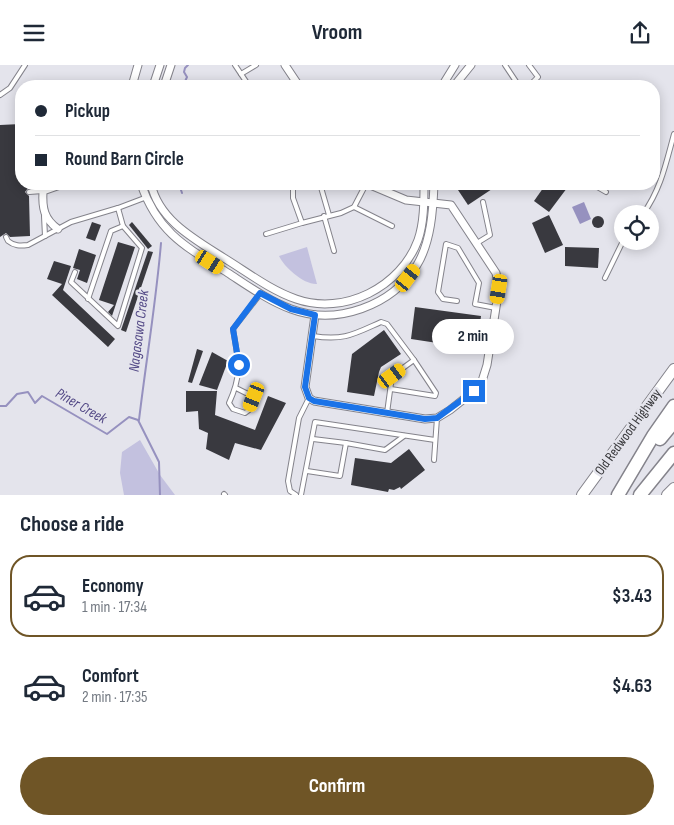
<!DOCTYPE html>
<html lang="en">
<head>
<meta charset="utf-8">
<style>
  :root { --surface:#fff; --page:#f6f6f7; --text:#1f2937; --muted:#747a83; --line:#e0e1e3; --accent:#6f5526 }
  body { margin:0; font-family:"Sofia Sans Condensed",sans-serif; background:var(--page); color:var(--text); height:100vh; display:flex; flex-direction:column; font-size:19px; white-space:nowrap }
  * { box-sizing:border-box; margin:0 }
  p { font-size:16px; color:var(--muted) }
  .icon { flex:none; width:28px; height:28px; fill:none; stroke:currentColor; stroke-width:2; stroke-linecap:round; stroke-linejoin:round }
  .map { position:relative; height:430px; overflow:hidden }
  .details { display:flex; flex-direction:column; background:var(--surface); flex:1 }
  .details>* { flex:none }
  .hud { position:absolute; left:15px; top:15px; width:645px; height:110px; border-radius:20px; box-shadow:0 2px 12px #0003; display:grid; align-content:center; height:110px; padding:0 20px; background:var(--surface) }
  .controls { position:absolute; left:614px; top:140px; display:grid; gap:10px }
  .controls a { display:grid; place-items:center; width:45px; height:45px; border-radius:50%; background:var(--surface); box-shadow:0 2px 12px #0003; font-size:25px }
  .end { position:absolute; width:22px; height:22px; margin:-11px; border:6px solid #1a73e8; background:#fff; box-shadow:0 0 0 2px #fff }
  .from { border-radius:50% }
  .bubble { position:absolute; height:35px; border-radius:18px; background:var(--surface); box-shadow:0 2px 12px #0003; font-size:16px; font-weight:700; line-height:35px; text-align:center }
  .car { position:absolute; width:15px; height:30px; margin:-15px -8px; border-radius:6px; box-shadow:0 0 4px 1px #0007; background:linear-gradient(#f5c518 24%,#345 0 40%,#f5c518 0 76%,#345 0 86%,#f5c518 0) }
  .hud b { display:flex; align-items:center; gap:18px; height:48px; font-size:19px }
  .hud b+b { border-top:1px solid var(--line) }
  .hud i { width:12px; height:12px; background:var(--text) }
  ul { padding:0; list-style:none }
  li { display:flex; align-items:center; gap:15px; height:82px; margin:0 10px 8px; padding:0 10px; border:2px solid transparent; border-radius:20px }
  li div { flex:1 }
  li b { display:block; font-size:19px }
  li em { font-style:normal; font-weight:700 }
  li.active { border-color:var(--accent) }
  li>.icon { width:45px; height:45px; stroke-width:1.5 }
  h2 { padding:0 20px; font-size:22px; line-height:60px }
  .button { display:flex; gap:10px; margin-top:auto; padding:10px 20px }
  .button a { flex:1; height:58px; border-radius:30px; background:var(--accent); color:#fff; font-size:20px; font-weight:700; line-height:58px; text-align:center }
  header { display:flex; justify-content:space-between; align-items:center; height:65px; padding:0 20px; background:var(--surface); font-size:22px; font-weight:700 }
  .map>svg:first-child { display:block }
  .green { fill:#c3c1df }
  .water { fill:#9691bf }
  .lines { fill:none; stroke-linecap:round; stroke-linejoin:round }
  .stream { stroke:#9691bf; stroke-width:2 }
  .building { fill:#39393f }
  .service-casing { stroke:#84838b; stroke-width:6 }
  .minor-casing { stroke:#84838b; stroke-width:9 }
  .secondary-casing { stroke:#84838b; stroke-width:12 }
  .motorway-casing { stroke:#84838b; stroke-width:15 }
  .service { stroke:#fff; stroke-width:4 }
  .minor { stroke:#fff; stroke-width:7 }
  .secondary { stroke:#fff; stroke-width:10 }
  .motorway { stroke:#fff; stroke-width:12 }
  .route { stroke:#1a73e8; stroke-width:6 }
  .labels { text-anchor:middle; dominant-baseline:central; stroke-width:5; stroke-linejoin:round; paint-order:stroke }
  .street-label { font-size:14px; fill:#363639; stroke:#e4e4ec }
  .water-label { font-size:15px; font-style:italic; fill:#534986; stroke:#e4e4ec }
</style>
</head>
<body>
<header><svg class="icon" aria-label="menu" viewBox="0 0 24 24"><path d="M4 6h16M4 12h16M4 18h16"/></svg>Vroom<svg class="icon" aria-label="share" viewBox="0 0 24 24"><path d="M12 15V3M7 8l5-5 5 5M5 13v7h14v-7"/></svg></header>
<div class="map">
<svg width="674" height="430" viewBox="0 0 674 430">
  <rect width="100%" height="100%" fill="#e4e4ec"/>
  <g class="green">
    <path d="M307,182L317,219C304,220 284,202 279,191Z"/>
    <polygon points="140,375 160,410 175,430 124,430 120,408 122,387"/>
  </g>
  <polygon class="water" points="584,137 591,154 580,159 572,142"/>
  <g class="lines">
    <g class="stream">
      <polyline points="183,21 187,12 184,7 185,3 188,0"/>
      <polyline points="179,119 182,128"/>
      <polyline points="0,341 6,341 17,329 28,327 35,338 42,331 107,369 129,352 138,355 159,397 160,430"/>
      <path d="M139,355C146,296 156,238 161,178"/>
    </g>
  </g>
  <g class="building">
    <polygon points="21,59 21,119 28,119 28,123 25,127 29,131 30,171 10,172 6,168 0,172 0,60"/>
    <polygon points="454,119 488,119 492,124 468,140"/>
    <polygon points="546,119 570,119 549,147 534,136"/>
    <polygon points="549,150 563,180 545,188 532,158"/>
    <circle cx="598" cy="157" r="6"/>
    <polygon points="92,157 101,160 95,176 86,173"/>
    <polygon points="132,157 152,181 148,184 129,160"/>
    <polygon points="118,177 135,182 112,251 108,247 114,240 99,235"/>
    <polygon points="565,182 599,183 598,203 565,201"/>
    <polygon points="79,184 96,190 87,218 77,214 80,205 73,203"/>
    <polygon points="148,186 153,187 126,267 121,265"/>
    <polygon points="54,196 71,201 63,225 115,274 108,282 52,230 62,219 47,214"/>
    <polygon points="415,242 481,251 477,284 411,274"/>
    <polygon points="384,265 401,289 381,302 379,307 374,331 347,327 352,289"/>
    <polygon points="197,284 203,286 192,318 188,317"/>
    <polygon points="212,287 228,296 217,325 199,320"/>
    <polygon points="186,326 217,326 215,350 255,365 268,331 286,338 261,385 235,378 229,395 206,384 208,368 199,364 198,346 186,347"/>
    <polygon points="409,384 425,405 401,424 400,422 394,425 389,424 388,427 351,420 355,393 391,398"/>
  </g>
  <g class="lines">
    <defs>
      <g id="service">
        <polyline points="235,0 241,9 256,0"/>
        <polyline points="505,0 519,21"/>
        <polyline points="529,0 538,12 529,21"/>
        <polyline points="241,9 249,21"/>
        <polyline points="0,30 10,23 25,0"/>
        <polyline points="293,119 293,133 302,158 341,148 354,142 366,119"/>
        <polyline points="320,119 329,150"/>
        <polyline points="592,119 606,127"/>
        <polyline points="29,127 43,126 42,119"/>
        <polyline points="354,142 392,161"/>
        <path d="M643,149C661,124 666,98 674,69"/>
        <polyline points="44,151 45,171"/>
        <polyline points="324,151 334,186"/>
        <polyline points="266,169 302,158"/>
        <path d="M6,172L8,176C14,181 20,181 28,180L71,157L118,143L147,132"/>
        <polyline points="477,178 490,170 483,137"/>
        <polyline points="75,207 71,217 118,261 142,183 123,161 118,143"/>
        <polyline points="605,213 623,176"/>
        <polyline points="88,234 111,166 123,161"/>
        <polyline points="457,236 443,234 438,227 446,179 458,183 479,218 475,239 496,243"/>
        <path d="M313,271C344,276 354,269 381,257L387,259L414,295"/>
        <path d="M236,323L254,332L249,345L245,348L233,344L229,338C243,308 238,295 233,264L261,228"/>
        <polyline points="387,348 392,311 414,295 436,328 435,331 391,324"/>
        <polyline points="313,374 346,378"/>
        <polyline points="434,395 437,353"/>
        <polyline points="307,406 340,411 346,378 385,385 404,371"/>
        <polyline points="224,429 225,430"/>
        <polyline points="296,430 290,426 288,416 299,353 309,333"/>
        <polyline points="301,430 315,357 435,375"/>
      </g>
      <g id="minor">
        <polyline points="285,0 299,21"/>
        <polyline points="132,21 138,0"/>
        <polyline points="153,21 160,0"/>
        <polyline points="164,21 171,0"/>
        <polyline points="442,21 455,0"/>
        <polyline points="454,21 471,0"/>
        <path d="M141,119C158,168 186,182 228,208C248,221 269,236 291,244C336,261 392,241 417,200C431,177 433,145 434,119"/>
        <path d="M151,119C159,155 194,174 224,193C247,207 270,225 296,234C344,251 401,222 418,175C424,158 424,137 424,119"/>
        <path d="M58,164C44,154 42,143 43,126L63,119"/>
        <polyline points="315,250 305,322 309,333 314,336 425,354 437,353 450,345 474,326 482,316 487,300 499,223 496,208 451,140 406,135 368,119"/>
      </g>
      <g id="secondary">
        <polyline points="582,430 674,304"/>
        <polyline points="667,430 674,423"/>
      </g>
      <g id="motorway">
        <polyline points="660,374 674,357"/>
        <polyline points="618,430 653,371 674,341"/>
        <polyline points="640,430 674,388"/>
      </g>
    </defs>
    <use href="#service" class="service-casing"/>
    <use href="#minor" class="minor-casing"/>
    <use href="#secondary" class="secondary-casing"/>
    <use href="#motorway" class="motorway-casing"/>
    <use href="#service" class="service"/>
    <use href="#minor" class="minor"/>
    <use href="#secondary" class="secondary"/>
    <use href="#motorway" class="motorway"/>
  </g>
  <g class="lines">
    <polyline class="route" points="239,300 233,264 260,228 291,244 315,250 305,322 309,333 314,336 425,354 437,353 474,326"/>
  </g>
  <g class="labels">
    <g class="street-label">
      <text transform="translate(628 367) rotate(-54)">Old Redwood Highway</text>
    </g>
    <g class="water-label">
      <text transform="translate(139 266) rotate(-83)">Nagasawa Creek</text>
      <text transform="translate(81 341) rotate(30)">Piner Creek</text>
    </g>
  </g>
</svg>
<div class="controls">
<a><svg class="icon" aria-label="locate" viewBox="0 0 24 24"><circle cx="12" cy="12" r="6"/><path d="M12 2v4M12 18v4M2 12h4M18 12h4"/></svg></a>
</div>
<i class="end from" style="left:239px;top:300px"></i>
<i class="end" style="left:474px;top:326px"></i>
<div class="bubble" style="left:432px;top:254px;width:82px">2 min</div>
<i class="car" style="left:210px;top:197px;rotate:122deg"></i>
<i class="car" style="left:408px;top:213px;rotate:37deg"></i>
<i class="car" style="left:499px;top:224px;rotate:189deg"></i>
<i class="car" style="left:392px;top:311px;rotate:54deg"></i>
<i class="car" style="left:254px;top:332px;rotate:202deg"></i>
<div class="hud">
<b><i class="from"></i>Pickup</b>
<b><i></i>Round Barn Circle</b>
</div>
</div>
<section class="details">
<h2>Choose a ride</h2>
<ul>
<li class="active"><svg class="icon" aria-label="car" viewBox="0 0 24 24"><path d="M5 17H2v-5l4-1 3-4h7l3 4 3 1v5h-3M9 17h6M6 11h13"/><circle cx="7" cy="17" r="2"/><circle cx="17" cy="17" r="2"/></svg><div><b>Economy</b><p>1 min · 17:34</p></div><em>$3.43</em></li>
<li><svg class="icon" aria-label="car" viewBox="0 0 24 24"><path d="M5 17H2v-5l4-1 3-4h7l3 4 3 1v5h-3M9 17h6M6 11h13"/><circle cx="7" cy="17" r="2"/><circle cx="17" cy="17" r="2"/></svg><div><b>Comfort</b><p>2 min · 17:35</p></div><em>$4.63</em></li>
</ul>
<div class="button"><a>Confirm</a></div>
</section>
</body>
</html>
